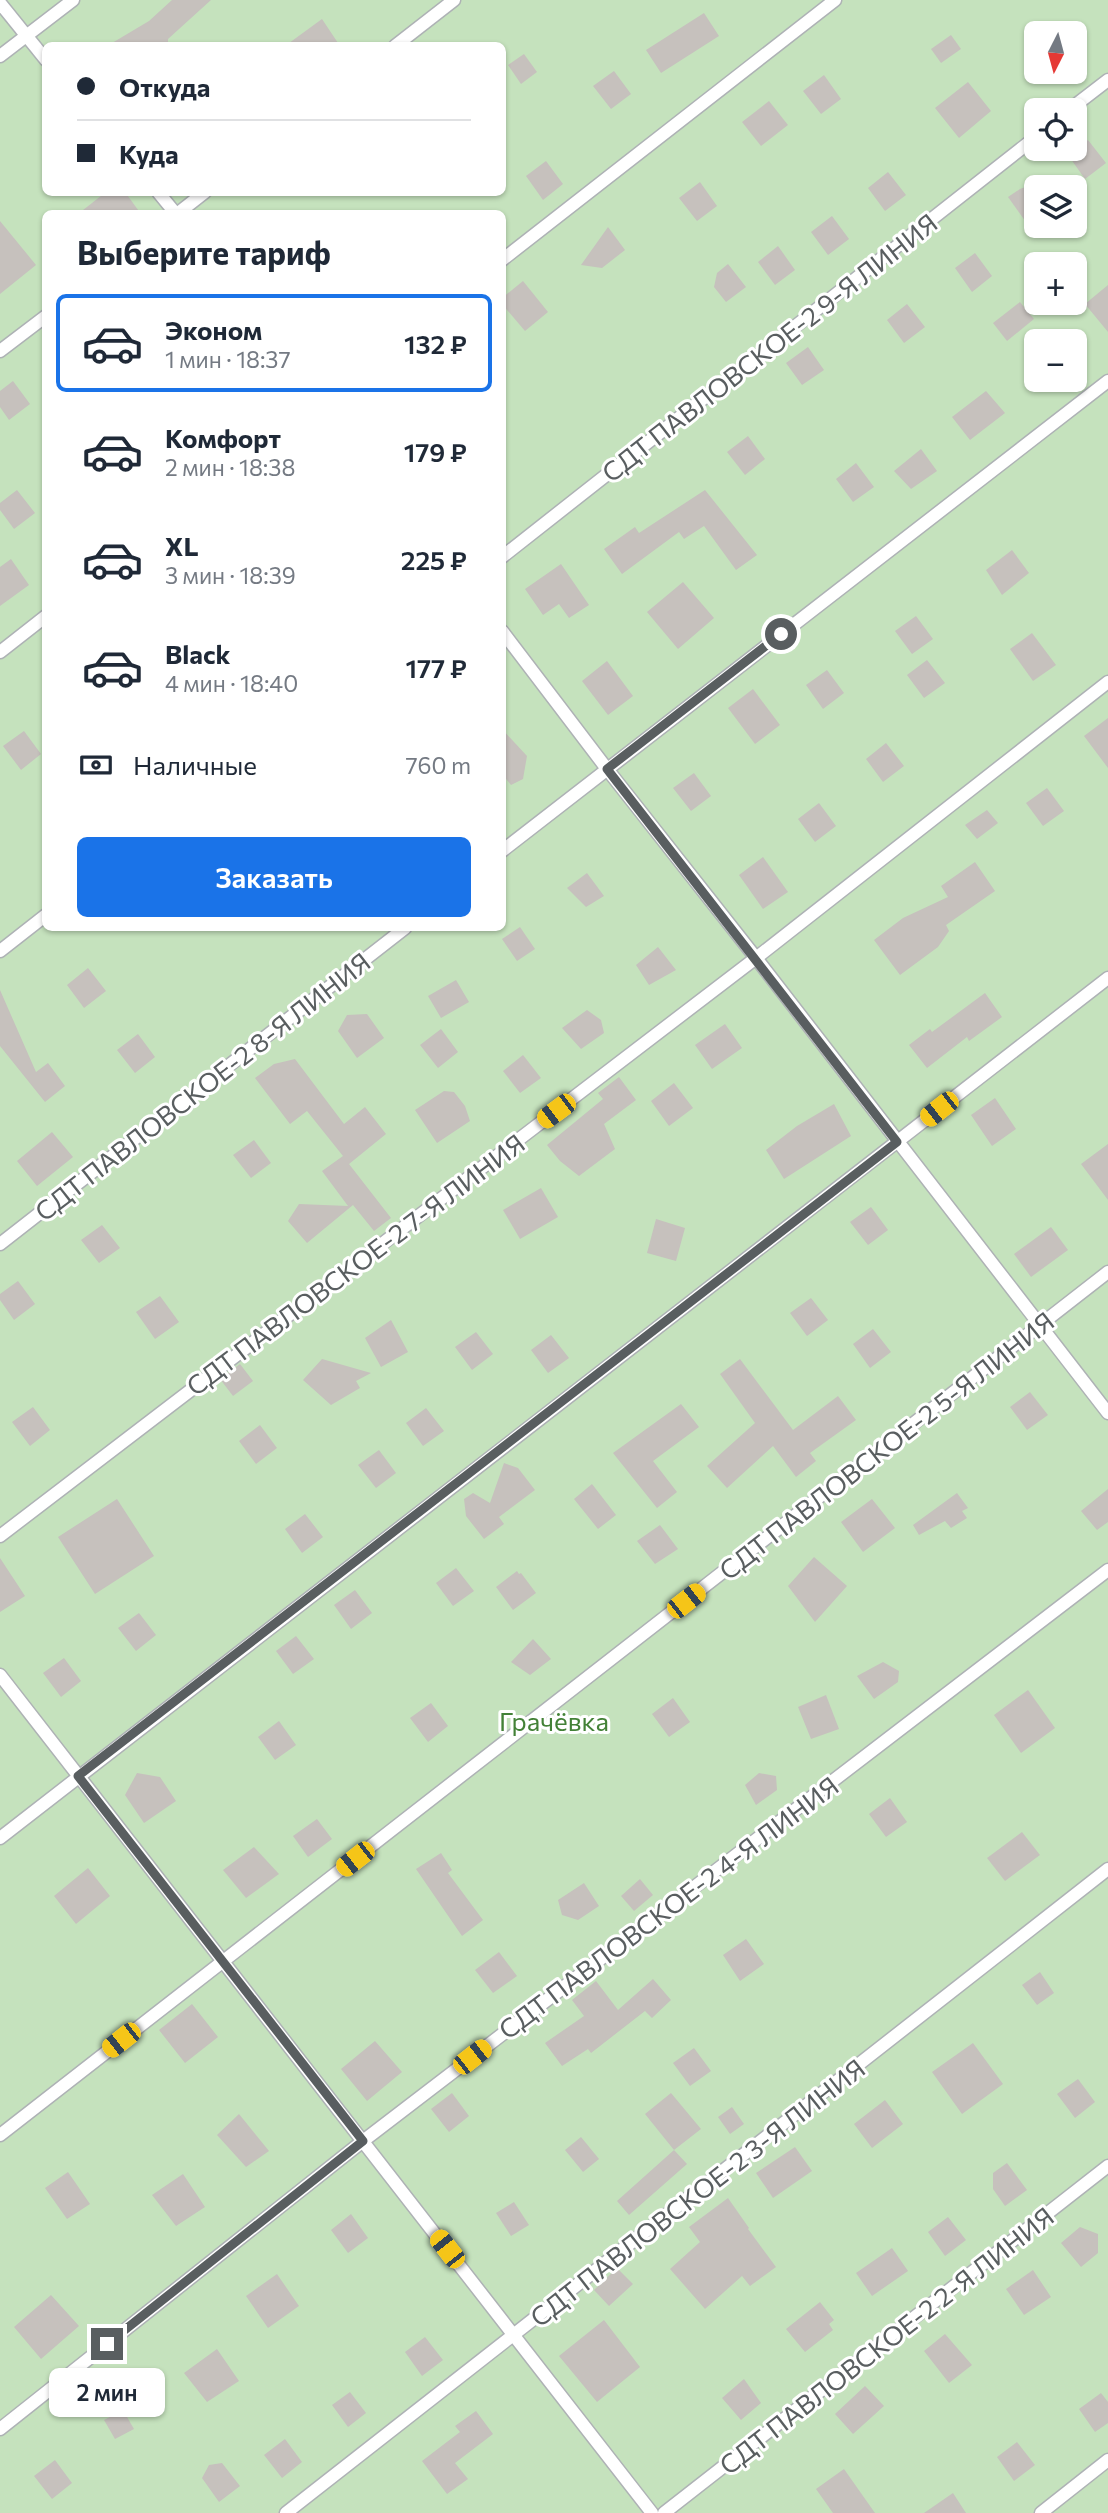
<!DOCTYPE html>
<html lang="ru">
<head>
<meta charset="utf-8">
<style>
  :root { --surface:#fff; --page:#f6f6f7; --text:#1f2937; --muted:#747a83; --line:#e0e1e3; --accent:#1a73e8 }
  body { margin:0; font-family:Commissioner,sans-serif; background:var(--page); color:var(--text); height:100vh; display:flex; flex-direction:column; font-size:26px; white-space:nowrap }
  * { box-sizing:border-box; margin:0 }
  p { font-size:23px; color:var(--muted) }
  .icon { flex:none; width:38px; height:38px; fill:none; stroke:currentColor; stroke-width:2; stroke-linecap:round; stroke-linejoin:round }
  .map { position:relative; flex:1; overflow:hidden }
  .panel { position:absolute; left:42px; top:210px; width:464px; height:721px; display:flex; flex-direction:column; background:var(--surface); border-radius:10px; box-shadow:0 2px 5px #0004 }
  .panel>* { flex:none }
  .top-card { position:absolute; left:42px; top:42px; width:464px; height:154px; border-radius:10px; box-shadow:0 2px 5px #0004; display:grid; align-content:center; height:154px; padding:0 35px; background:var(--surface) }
  .needle { width:46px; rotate:186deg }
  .buttons { position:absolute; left:1024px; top:21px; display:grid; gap:14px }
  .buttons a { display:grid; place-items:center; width:63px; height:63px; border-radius:10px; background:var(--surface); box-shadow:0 2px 5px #0004; font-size:35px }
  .end { position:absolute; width:32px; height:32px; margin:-16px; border:9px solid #595e60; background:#fff; box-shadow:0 0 0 4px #fff }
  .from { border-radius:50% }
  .bubble { position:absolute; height:49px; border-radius:10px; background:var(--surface); box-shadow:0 2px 5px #0004; font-size:23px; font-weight:600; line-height:49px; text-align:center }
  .car { position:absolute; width:21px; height:42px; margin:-21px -10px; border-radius:9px; box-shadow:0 0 5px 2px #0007; background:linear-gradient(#f5c518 24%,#345 0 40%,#f5c518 0 76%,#345 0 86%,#f5c518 0) }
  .top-card b { display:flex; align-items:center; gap:24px; height:66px; font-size:26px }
  .top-card b+b { border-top:2px solid var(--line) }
  .top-card i { width:18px; height:18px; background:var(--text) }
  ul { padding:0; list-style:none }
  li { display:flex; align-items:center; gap:21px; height:98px; margin:0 14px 10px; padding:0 21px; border:4px solid transparent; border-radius:10px }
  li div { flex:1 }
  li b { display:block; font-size:26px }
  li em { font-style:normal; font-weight:600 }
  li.active { border-color:var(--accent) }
  li>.icon { width:63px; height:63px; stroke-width:1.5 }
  h2 { padding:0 35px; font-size:32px; line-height:84px }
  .pay { display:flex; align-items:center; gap:18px; height:77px; padding:0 35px; font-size:26px }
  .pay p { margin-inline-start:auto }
  .button { display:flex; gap:14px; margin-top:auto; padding:14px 35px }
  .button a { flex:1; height:80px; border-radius:10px; background:var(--accent); color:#fff; font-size:28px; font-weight:600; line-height:80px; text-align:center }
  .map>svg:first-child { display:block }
  .green { fill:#c5e2bd; fill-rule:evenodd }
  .building { fill:#c6c1bd }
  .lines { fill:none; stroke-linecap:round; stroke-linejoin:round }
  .service-casing { stroke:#aeb2b5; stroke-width:15 }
  .service { stroke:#fff; stroke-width:12 }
  .route { stroke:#595e60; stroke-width:9 }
  .labels { text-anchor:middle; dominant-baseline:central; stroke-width:6; stroke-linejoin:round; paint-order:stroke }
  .street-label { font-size:26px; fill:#595e60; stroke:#fff }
  .park-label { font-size:26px; fill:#438137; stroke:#fff }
</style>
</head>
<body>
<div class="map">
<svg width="1108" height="2513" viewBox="0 0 1108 2513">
  <rect width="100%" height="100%" fill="#ebe6e0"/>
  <path class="green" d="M0,0H1108V2513H0ZM1036,33H1074V72H1036ZM46,46H502V192H46ZM1036,110H1074V149H1036ZM1036,187H1074V226H1036ZM46,214H502V928H46ZM1036,264H1074V303H1036ZM1036,341H1074V380H1036Z"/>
  <g class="building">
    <polygon points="172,0 211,0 168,39 168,46 107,46 149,21"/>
    <polygon points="704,13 719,36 661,73 646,50"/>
    <polygon points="322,19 340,46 285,46"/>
    <polygon points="951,35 961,49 941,63 931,49"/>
    <polygon points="524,54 537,72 521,84 508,65"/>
    <polygon points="614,71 631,94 611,109 593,86"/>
    <polygon points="824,75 841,99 821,114 803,91"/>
    <polygon points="968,82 991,111 959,138 935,108"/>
    <polygon points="769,101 788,125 761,146 742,122"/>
    <polygon points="1088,140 1106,163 1085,179 1068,155"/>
    <polygon points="546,161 563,184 543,200 526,176"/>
    <polygon points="888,172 906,195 885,211 868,188"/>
    <polygon points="700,182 717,206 697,221 679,198"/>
    <polygon points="1036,183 1036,236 1008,197 1020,189"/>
    <polygon points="106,192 125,192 141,214 78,214"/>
    <polygon points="832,216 849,239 828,255 811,232"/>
    <polygon points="0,221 36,265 0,294"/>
    <polygon points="608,227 625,250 602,268 581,265"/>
    <polygon points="778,246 795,270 775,285 758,262"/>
    <polygon points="975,253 992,276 972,292 955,268"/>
    <polygon points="728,264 746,287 726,302 714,287 717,273"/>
    <polygon points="523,281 548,312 525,331 502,304 502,298"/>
    <polygon points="1108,285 1108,332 1085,304"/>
    <polygon points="1020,302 1034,319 1007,341 993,323"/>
    <polygon points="907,304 925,327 904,343 887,320"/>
    <polygon points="808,347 824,370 802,385 786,363"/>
    <polygon points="13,381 30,404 9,420 0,407 0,391"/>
    <polygon points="986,391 1005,413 970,440 952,417"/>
    <polygon points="748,436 765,459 745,475 727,452"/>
    <polygon points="921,449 937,471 911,489 894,471"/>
    <polygon points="856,463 874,487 853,502 836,479"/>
    <polygon points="17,490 35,513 14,529 0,510 0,503"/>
    <polygon points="705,490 757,555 736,570 704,526 684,539 679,532 622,574 604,549 635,527 639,533"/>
    <polygon points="1012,550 1029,573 1002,595 986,570"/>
    <polygon points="11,559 29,585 0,606 0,567"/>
    <polygon points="561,564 589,605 569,618 559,604 543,615 525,589"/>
    <polygon points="683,582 714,618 678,649 647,612"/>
    <polygon points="916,616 933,639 912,654 895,631"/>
    <polygon points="1032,633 1056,665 1033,681 1010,649"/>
    <polygon points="927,660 945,683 924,698 907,675"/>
    <polygon points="607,661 633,696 608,715 582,681"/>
    <polygon points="827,670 844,693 823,709 806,685"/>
    <polygon points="753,689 780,725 755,744 728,708"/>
    <polygon points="1108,718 1108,768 1084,736"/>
    <polygon points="502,729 527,756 523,779 511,785 502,774"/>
    <polygon points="24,731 41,754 21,770 3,746"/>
    <polygon points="886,743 904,766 883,782 866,759"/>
    <polygon points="694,773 711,796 691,811 673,788"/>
    <polygon points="1047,788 1064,811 1043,826 1026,803"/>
    <polygon points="819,803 836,826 815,842 798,819"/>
    <polygon points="987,810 998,823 977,839 965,825"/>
    <polygon points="763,857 788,892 763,909 739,875"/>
    <polygon points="975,862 995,891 946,925 949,931 938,947 900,975 874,940 903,918 948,897 941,886"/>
    <polygon points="587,873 604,896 586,907 567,888"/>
    <polygon points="520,927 535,949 517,961 502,939"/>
    <polygon points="658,947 676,970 649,985 636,965"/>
    <polygon points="88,968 106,991 84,1008 67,985"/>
    <polygon points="456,980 469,1002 441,1018 428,996"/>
    <polygon points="0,990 36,1072 48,1063 65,1086 45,1102 0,1046"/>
    <polygon points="985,993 1002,1017 969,1041 967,1037 927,1068 909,1045 930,1029 932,1032"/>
    <polygon points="587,1010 601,1020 604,1033 581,1049 562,1028"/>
    <polygon points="367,1014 384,1038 357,1058 338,1031 347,1015"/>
    <polygon points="725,1024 742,1048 712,1069 695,1045"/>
    <polygon points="441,1029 458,1052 438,1068 420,1045"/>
    <polygon points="138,1034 155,1057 135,1073 117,1050"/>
    <polygon points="523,1055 541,1078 520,1093 503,1071"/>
    <polygon points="295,1059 344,1124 365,1107 386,1134 349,1164 391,1218 374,1231 353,1205 307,1243 288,1221 299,1204 348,1206 322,1171 343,1156 307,1111 290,1124 255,1078 274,1064"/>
    <polygon points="619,1077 636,1100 604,1124 615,1149 579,1176 560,1161 547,1145 603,1099 598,1093"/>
    <polygon points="674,1083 693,1108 669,1126 651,1101"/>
    <polygon points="444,1091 454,1092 465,1106 470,1121 437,1143 415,1110"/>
    <polygon points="995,1098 1016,1129 992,1146 971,1115"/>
    <polygon points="834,1104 851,1136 784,1179 766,1150 797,1126"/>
    <polygon points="52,1132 73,1157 37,1186 17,1161"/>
    <polygon points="254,1140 271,1163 251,1178 233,1155"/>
    <polygon points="1108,1144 1108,1200 1081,1164"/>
    <polygon points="541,1188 558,1217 520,1239 503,1210"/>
    <polygon points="871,1207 888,1230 868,1245 850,1222"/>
    <polygon points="656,1219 685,1228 676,1261 647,1253"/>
    <polygon points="102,1225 120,1248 99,1263 81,1240"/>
    <polygon points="1051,1227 1068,1250 1031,1277 1014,1254"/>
    <polygon points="18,1281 35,1304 14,1320 0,1300 0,1294"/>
    <polygon points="160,1296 179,1322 155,1339 136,1312"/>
    <polygon points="811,1298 828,1320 807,1336 790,1313"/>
    <polygon points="391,1320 408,1352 381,1367 365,1338"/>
    <polygon points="873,1329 891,1352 870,1368 853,1344"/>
    <polygon points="476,1332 493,1354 472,1370 455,1347"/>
    <polygon points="551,1335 569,1358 548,1373 531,1350"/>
    <polygon points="322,1359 371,1373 356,1381 360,1388 331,1405 303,1380"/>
    <polygon points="740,1359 793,1430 838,1396 856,1420 810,1453 816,1461 796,1477 773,1446 727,1488 707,1466 755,1423 720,1374"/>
    <polygon points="240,1364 253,1381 233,1396 220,1379"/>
    <polygon points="1030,1392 1048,1415 1027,1430 1010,1407"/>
    <polygon points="681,1404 699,1427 653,1461 677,1492 657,1508 613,1453"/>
    <polygon points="33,1407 50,1430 30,1446 12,1422"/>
    <polygon points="426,1408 444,1431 423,1446 406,1423"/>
    <polygon points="260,1425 277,1448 256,1464 239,1441"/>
    <polygon points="379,1450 396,1473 376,1488 358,1465"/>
    <polygon points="504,1463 518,1468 535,1490 499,1517 504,1524 484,1539 466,1516 464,1499 473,1493 490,1503"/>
    <polygon points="592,1484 616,1515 598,1529 574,1499"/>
    <polygon points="1108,1489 1108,1522 1097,1530 1081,1511"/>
    <polygon points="957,1493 968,1508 962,1511 967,1518 951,1528 945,1521 919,1535 913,1525"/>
    <polygon points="117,1499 154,1556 95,1594 58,1537"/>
    <polygon points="872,1499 895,1528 863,1552 841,1522"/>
    <polygon points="305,1514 323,1537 302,1553 285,1529"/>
    <polygon points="660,1525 678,1549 655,1564 637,1541"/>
    <polygon points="814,1557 847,1586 815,1622 788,1586"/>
    <polygon points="0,1558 25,1596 0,1612"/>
    <polygon points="456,1568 474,1591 453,1606 436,1583"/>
    <polygon points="517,1571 519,1574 521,1573 536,1593 513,1610 496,1587"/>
    <polygon points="355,1590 372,1613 351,1629 334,1605"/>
    <polygon points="139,1613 156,1635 136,1651 118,1628"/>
    <polygon points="296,1636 314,1659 293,1674 276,1651"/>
    <polygon points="533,1639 551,1659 530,1675 511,1662"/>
    <polygon points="64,1658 81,1681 61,1697 43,1673"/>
    <polygon points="883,1662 899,1671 898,1682 874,1699 857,1676"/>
    <polygon points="1028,1690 1055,1728 1021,1753 994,1715"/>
    <polygon points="826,1695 839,1729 811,1739 798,1707"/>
    <polygon points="673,1698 690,1722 669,1737 652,1714"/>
    <polygon points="431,1703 448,1726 428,1742 410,1718"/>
    <polygon points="279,1721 296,1745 275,1760 258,1737"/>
    <polygon points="137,1773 160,1777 176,1801 144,1823 125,1795"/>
    <polygon points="759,1773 776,1776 777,1790 756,1805 745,1785"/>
    <polygon points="890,1798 907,1822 886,1837 869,1814"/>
    <polygon points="317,1819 332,1839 308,1857 293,1836"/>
    <polygon points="1022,1832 1040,1855 1005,1881 987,1858"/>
    <polygon points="254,1847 279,1874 246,1898 223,1870"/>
    <polygon points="441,1853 452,1870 448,1873 483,1920 462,1936 416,1869"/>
    <polygon points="88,1868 110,1896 76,1924 54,1896"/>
    <polygon points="640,1879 653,1895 634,1911 621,1896"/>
    <polygon points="584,1883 599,1906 578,1920 562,1915 558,1900"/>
    <polygon points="746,1939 764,1964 740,1981 723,1955"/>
    <polygon points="499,1952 517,1976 493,1993 475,1970"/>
    <polygon points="1040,1972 1054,1993 1037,2005 1022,1985"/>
    <polygon points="653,1979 671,2000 652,2018 645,2011 591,2053 588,2049 562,2066 545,2043 584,2016 572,2000 596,1981 618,2010"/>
    <polygon points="192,2004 218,2037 185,2063 159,2030"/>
    <polygon points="375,2041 402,2072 367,2101 341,2069"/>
    <polygon points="973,2043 1003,2084 962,2114 932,2072"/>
    <polygon points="694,2048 711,2071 690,2086 673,2063"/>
    <polygon points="1078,2079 1095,2102 1075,2118 1057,2094"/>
    <polygon points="452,2093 469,2116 449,2132 431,2109"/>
    <polygon points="671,2093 701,2129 674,2150 645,2114"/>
    <polygon points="885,2100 903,2124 872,2148 854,2124"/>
    <polygon points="732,2107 744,2124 730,2134 718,2117"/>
    <polygon points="239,2114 269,2151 246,2167 217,2135"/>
    <polygon points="581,2137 599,2159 583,2172 565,2150"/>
    <polygon points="795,2147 812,2171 773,2198 756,2173"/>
    <polygon points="674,2150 687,2164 629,2215 617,2201"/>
    <polygon points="1007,2163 1027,2190 1005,2206 993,2189 993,2173"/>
    <polygon points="68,2172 90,2204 67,2219 45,2188"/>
    <polygon points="183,2174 205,2207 176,2226 152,2195"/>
    <polygon points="728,2198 749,2228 748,2229 776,2267 750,2286 742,2276 705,2309 670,2269 700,2242 689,2227"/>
    <polygon points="514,2202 529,2225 511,2236 496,2213"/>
    <polygon points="351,2214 368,2238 348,2253 331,2230"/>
    <polygon points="948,2217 966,2240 945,2256 928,2232"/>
    <polygon points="1080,2227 1098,2234 1098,2253 1081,2267 1061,2243"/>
    <polygon points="892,2248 908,2271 872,2296 856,2273"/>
    <polygon points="617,2268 633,2284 609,2306 594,2290"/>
    <polygon points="1033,2270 1051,2297 1024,2315 1006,2289"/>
    <polygon points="277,2274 299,2306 268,2328 246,2296"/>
    <polygon points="51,2295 79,2326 41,2359 14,2327"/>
    <polygon points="820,2302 834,2320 829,2324 833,2330 805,2352 786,2329"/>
    <polygon points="604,2320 640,2367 597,2402 559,2356"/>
    <polygon points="945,2334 972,2365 949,2383 924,2351"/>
    <polygon points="425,2337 443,2360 422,2376 405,2352"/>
    <polygon points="217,2349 239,2381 207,2402 184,2373"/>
    <polygon points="744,2379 761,2403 741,2420 722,2398"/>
    <polygon points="865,2386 884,2406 853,2434 835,2414"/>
    <polygon points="350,2392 366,2413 348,2427 332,2405"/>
    <polygon points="1101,2393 1108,2402 1108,2423 1095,2432 1079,2409"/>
    <polygon points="123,2410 134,2429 115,2439 104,2420"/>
    <polygon points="476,2411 493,2434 455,2463 468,2479 447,2494 422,2461 460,2432 455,2426"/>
    <polygon points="285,2439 302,2462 282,2478 264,2455"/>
    <polygon points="1017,2442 1035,2465 1014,2481 997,2457"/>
    <polygon points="55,2460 72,2483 52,2499 34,2476"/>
    <polygon points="222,2463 240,2486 219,2502 202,2478 209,2465"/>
    <polygon points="844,2469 875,2513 833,2513 816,2489"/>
    <polygon points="953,2493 966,2513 924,2513"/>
  </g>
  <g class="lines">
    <defs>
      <g id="service">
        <polyline points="0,3 46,60"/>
        <polyline points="395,46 454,0"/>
        <polyline points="0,56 73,0"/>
        <polyline points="1069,110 1108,80"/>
        <polyline points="158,192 176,214"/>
        <polyline points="177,214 205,192"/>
        <polyline points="502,260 835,0"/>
        <polyline points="0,351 46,316"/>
        <polyline points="502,557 1036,137"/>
        <polyline points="502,631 607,769 756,958 1108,1413"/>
        <polyline points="0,652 46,616"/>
        <polyline points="502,851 1108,381"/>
        <polyline points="0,951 46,915"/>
        <polyline points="0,1244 405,928"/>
        <polyline points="0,1536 756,958 1108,682"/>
        <polyline points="0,1675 652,2513"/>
        <polyline points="0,1838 1108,978"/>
        <polyline points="0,2135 1108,1272"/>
        <polyline points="0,2429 363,2141 1108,1570"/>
        <polyline points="286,2513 1108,1869"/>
        <polyline points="664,2513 1108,2166"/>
        <polyline points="1041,2513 1108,2460"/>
      </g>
    </defs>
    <use href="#service" class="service-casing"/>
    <use href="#service" class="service"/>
  </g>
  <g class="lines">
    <polyline class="route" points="107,2344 363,2141 78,1776 897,1142 607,769 781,634"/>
  </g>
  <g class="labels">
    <g class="street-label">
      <text transform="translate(769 347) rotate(-38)">СДТ ПАВЛОВСКОЕ-2 9-Я ЛИНИЯ</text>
      <text transform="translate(202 1086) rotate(-38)">СДТ ПАВЛОВСКОЕ-2 8-Я ЛИНИЯ</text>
      <text transform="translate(355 1264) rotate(-37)">СДТ ПАВЛОВСКОЕ-2 7-Я ЛИНИЯ</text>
      <text transform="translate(886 1445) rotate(-38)">СДТ ПАВЛОВСКОЕ-2 5-Я ЛИНИЯ</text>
      <text transform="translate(668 1907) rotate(-37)">СДТ ПАВЛОВСКОЕ-2 4-Я ЛИНИЯ</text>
      <text transform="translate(697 2192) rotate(-38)">СДТ ПАВЛОВСКОЕ-2 3-Я ЛИНИЯ</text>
      <text transform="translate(886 2340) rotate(-38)">СДТ ПАВЛОВСКОЕ-2 2-Я ЛИНИЯ</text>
    </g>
    <g class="park-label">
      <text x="554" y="1720">Грачёвка</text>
    </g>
  </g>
</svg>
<div class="buttons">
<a><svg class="needle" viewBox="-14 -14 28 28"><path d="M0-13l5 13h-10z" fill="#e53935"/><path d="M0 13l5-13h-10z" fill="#747a83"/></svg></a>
<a><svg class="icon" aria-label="locate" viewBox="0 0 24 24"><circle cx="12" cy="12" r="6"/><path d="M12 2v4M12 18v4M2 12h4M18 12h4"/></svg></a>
<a><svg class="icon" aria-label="layers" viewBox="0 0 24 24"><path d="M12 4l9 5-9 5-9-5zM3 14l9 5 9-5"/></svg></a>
<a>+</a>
<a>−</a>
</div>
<i class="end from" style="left:781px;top:634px"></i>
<i class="end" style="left:107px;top:2344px"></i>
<div class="bubble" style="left:49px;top:2368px;width:116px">2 мин</div>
<i class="car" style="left:939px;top:1109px;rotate:232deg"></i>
<i class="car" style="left:556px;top:1111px;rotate:233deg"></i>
<i class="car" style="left:686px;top:1601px;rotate:52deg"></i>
<i class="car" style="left:355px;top:1859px;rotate:232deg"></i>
<i class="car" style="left:121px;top:2040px;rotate:232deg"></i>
<i class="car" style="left:472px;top:2057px;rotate:52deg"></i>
<i class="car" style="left:447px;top:2249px;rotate:322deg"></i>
<div class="top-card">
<b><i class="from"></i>Откуда</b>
<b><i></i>Куда</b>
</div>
<section class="panel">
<h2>Выберите тариф</h2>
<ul>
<li class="active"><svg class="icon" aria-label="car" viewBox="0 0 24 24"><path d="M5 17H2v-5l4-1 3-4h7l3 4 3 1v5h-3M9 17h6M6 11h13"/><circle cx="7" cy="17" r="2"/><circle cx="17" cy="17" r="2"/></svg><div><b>Эконом</b><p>1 мин · 18:37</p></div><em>132 ₽</em></li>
<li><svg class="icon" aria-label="car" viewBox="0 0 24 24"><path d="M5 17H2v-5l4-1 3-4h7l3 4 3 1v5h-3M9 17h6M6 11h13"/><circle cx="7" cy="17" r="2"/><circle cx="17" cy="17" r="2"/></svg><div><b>Комфорт</b><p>2 мин · 18:38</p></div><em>179 ₽</em></li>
<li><svg class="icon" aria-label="car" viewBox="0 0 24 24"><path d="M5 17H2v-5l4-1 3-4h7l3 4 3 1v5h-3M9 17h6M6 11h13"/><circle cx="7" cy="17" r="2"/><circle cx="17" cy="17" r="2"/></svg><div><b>XL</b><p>3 мин · 18:39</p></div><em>225 ₽</em></li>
<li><svg class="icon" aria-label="car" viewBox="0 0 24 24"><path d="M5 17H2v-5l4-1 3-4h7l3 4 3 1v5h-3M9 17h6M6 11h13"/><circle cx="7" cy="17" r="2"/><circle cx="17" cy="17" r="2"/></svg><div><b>Black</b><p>4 мин · 18:40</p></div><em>177 ₽</em></li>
</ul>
<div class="pay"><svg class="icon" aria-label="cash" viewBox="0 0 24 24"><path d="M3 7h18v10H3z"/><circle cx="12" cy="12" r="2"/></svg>Наличные<p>760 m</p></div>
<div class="button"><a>Заказать</a></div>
</section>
</div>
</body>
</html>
